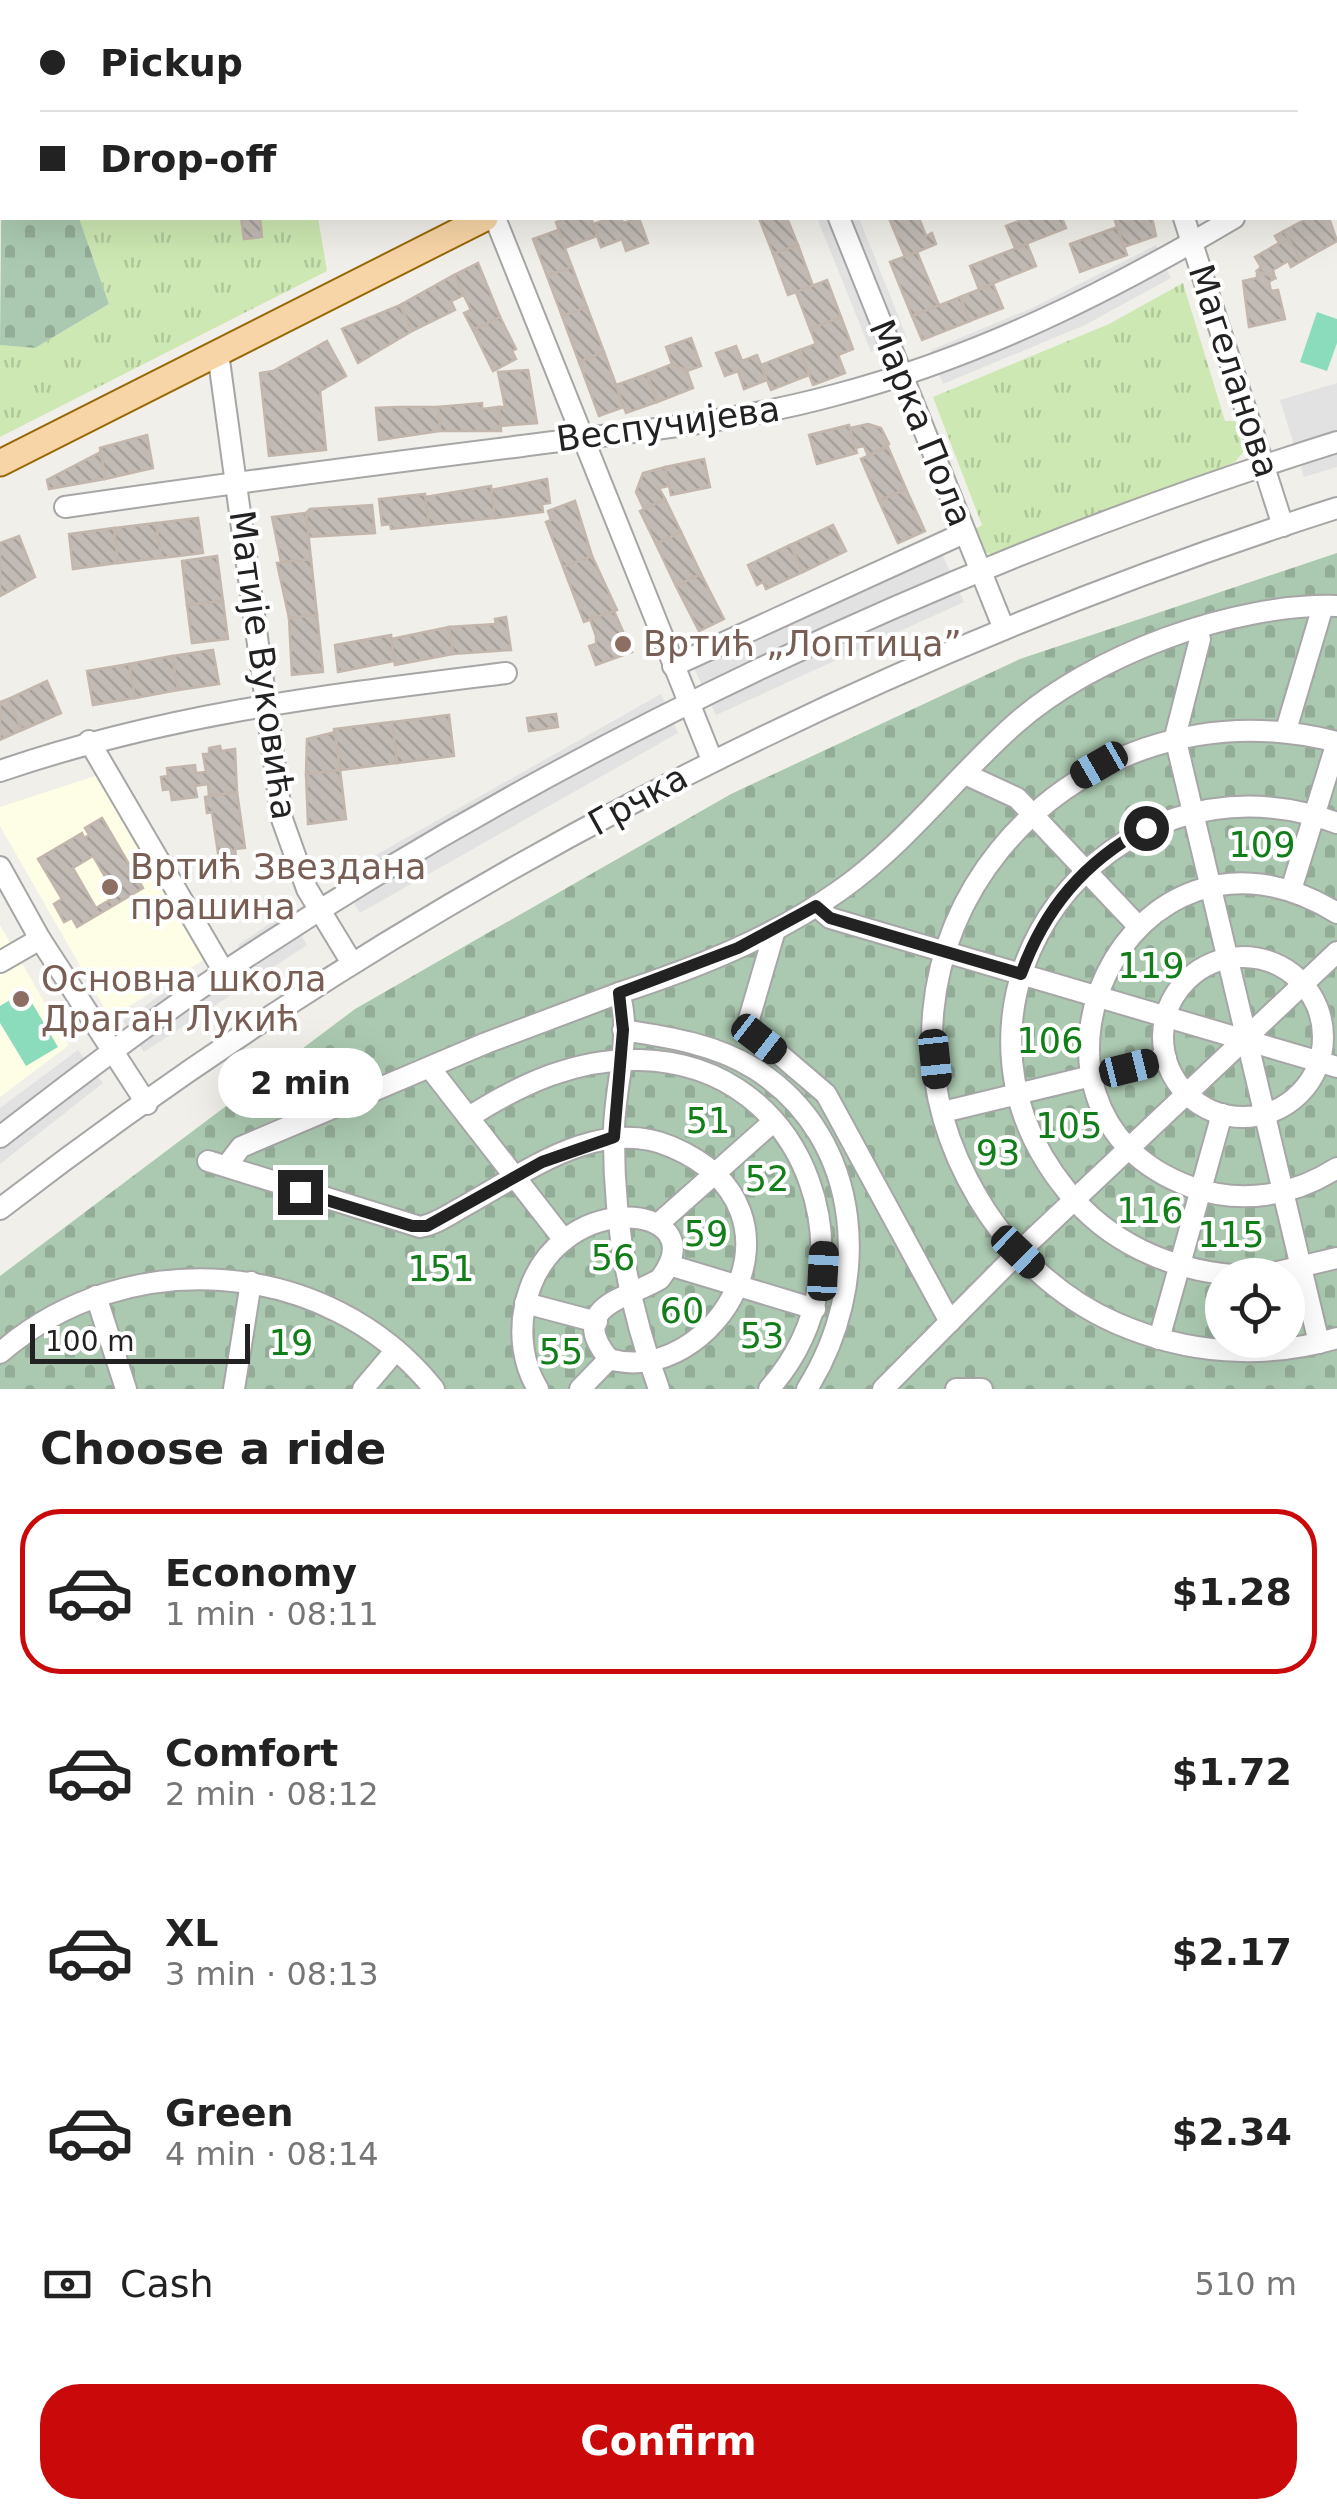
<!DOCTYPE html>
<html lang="en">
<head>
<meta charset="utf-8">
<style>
  :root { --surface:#fff; --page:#f6f6f6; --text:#222; --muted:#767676; --line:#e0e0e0; --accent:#ca090a }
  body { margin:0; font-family:"DejaVu Sans",sans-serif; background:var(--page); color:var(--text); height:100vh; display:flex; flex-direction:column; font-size:38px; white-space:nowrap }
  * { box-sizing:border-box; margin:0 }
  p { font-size:32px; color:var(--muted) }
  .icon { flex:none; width:55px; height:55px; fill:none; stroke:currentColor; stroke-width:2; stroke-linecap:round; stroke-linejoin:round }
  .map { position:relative; height:1389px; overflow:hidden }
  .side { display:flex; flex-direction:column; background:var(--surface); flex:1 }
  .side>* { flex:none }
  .top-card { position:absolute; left:0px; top:0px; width:1338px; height:220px; box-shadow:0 10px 40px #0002; display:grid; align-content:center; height:220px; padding:0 40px; background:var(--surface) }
  .buttons { position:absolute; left:1205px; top:1258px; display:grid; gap:20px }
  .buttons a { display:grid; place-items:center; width:100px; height:100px; border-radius:50%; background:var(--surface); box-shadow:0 10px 40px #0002; font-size:50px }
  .scale { position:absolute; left:30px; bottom:25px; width:220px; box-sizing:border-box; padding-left:10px; border:5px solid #222; border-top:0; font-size:28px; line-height:35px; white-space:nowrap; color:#222; -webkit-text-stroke:8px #fff; paint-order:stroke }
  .end { position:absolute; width:45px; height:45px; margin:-22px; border:12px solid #222; background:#fff; box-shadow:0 0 0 5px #fff }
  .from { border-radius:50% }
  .bubble { position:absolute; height:70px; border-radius:35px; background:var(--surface); box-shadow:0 10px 40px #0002; font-size:32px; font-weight:700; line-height:70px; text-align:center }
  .car { position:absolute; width:30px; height:60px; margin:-30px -15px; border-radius:12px; box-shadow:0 0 8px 2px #0007; background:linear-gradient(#222 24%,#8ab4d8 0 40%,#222 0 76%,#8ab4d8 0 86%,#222 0) }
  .top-card b { display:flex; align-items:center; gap:35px; height:95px; font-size:38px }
  .top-card b+b { border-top:2px solid var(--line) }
  .top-card i { width:25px; height:25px; background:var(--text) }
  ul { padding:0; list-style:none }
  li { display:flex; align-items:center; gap:30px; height:165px; margin:0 20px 15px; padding:0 20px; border:5px solid transparent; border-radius:40px }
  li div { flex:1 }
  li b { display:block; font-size:38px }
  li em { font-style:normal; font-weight:700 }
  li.selected { border-color:var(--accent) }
  li>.icon { width:90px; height:90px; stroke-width:1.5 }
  h2 { padding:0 40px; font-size:45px; line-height:120px }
  .pay { display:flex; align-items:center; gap:25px; height:110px; padding:0 40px; font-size:38px }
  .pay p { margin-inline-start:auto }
  .primary-button { display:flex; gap:20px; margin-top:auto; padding:20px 40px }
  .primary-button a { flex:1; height:115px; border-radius:40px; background:var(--accent); color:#fff; font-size:40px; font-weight:700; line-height:115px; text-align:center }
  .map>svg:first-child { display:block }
  .residential { fill:#e0dfdf }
  .education { fill:#fefee6 }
  .grass { fill:url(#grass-tufts) }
  .cemetery { fill:url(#cemetery-stones); fill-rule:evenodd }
  .pitch { fill:#8bdcbd }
  .parking { fill:#e2e2e2 }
  .building { fill:url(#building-back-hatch); stroke:#c3b6ac; stroke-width:2.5; fill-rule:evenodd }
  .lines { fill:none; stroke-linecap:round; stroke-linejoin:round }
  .minor-casing { stroke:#a6a6a6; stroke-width:24 }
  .major-casing { stroke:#986807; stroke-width:29 }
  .minor { stroke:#fff; stroke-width:20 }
  .major { stroke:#f8d5a7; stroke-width:25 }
  .route { stroke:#222; stroke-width:12 }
  .education-dot { fill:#8d6e63; stroke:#fff; stroke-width:4 }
  .labels { text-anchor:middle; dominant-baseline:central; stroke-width:8; stroke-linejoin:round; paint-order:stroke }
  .street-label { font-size:35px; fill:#222; stroke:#fff }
  .education-label { font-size:35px; fill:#785e54; stroke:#fff; text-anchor:start }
  .park-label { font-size:35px; fill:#117e1a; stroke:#fff }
</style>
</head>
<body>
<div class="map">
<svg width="1337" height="1389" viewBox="0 0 1337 1389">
  <defs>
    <pattern id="grass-tufts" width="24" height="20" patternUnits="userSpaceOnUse" patternTransform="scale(2.5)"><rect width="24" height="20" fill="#cde8b2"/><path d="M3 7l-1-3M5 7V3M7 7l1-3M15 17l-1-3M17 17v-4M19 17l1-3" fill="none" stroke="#b0c799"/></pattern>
    <pattern id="cemetery-stones" width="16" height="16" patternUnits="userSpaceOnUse" patternTransform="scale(2.5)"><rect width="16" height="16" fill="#abc9b0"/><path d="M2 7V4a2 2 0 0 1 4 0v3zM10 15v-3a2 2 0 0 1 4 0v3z" fill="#93ac97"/></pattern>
    <pattern id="building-back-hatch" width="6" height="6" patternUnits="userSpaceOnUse" patternTransform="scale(2.5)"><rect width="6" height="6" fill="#c2bbb5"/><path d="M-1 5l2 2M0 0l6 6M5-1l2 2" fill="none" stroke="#a6a09b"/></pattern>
  </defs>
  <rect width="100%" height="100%" fill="#f1efe9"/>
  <polygon class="residential" points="378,0 965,0 958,2"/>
  <g class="education">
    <polygon points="117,769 221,949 110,1018 0,826 0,807"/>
    <polygon points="0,925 69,1045 0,1097"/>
  </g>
  <g class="grass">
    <polygon points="79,218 318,218 327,271 0,437 0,345 35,348 109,304"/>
    <polygon points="1183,283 1225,421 1235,421 1244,451 1235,462 997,556 981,551 974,530 982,525 933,397 1109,324"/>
  </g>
  <g class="cemetery">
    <polygon points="2,129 2,218 79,218 109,304 35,348 0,345"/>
    <path d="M1337,553V1389H0V1276L355,1009L731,794L1020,659ZM1222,1275H1288V1340H1222Z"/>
  </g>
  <g class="pitch">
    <polygon points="1317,312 1337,319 1337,343 1327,371 1300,362"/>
    <polygon points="25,991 58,1047 26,1066 0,1023 0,1006"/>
  </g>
  <g class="parking">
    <polygon points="817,218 830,218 882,347 871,352"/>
    <polygon points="848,218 859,218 907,338 897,342"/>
    <polygon points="1156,245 1161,255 933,360 931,350 1032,308"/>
    <polygon points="1166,268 1171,278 1085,325 943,384 939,373 1040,332"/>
    <polygon points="1337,383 1337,467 1304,477 1280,400"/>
    <polygon points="941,552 964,602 716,715 693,666"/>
    <polygon points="661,694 678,733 360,913 337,877"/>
    <polygon points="287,912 307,945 144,1052 123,1021 195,971 205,985 247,957 238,945"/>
    <polygon points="78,1050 103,1083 0,1164 0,1108"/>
  </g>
  <g class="building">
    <polygon points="241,218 260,218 262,237 244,239"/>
    <polygon points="569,218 591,218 597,236 565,248 556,222"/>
    <polygon points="611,218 621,218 623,223 639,218 648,243 626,251 622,239 601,247 593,224"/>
    <polygon points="759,218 787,218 798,245 773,254"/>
    <polygon points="889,218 919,218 926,236 932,233 936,244 905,257"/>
    <polygon points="1027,218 1062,218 1066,228 1015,248 1006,226"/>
    <polygon points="1119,218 1152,218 1156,236 1124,247 1115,221"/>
    <polygon points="1308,218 1329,218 1337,241 1301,261 1284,231"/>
    <polygon points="1117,227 1127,255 1080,272 1070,244"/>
    <polygon points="558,230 572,267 547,276 533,239"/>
    <polygon points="1284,231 1301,261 1291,267 1288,261 1273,270 1275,278 1257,271 1261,267 1255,257 1279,243 1275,236"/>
    <polygon points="1027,244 1036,266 979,289 970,266"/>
    <polygon points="798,245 813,286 788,295 773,254"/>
    <polygon points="917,252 939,305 912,316 890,262"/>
    <polygon points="478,263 500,317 473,330 464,313 471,310 454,275"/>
    <polygon points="572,267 587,307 562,316 547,276"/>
    <polygon points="1257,271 1275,278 1269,282 1271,291 1278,290 1285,319 1249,327 1243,281 1257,278"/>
    <polygon points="454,275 464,295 451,301 455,310 412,331 400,305"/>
    <polygon points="827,280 841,317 810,329 796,292"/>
    <polygon points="993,284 1003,308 970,321 960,297"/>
    <polygon points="960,297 970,321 922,340 912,316"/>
    <polygon points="400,305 412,331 358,363 342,329"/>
    <polygon points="587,307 604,352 579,362 562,316"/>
    <polygon points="500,317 516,349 512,351 516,359 493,371 473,330"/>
    <polygon points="841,317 853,349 838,355 845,373 813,385 800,350 816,344 810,329"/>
    <polygon points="691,338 701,366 687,371 672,364 666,347"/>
    <polygon points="327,341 346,376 320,391 326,450 269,456 260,373 273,371"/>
    <polygon points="736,346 742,361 757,355 767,380 744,389 738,371 725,376 716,353"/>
    <polygon points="800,350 809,375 771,390 761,365"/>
    <polygon points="604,352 624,407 599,416 579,362"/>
    <polygon points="672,364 687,371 693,388 657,402 647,374"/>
    <polygon points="528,370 537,423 500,426 499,407 505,407 498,372"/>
    <polygon points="647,374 657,402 626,413 616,385"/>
    <polygon points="482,403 482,409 499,407 501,431 440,431 438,407"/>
    <polygon points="397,407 438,407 440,431 379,440 376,408"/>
    <polygon points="868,424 881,428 889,444 868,456 864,446 855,448 850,428"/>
    <polygon points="849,425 857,453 817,464 809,435"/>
    <polygon points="147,435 153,468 105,479 100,448"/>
    <polygon points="888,447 906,489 879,501 861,459"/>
    <polygon points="101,452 105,479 49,489 47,480"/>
    <polygon points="704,459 710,487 671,495 665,467"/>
    <polygon points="665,467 669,486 659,488 665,499 644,509 636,492 643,473"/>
    <polygon points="547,479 550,503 542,504 543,512 495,518 491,490"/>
    <polygon points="491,486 495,518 429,525 425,497"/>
    <polygon points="906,489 925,531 898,543 879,501"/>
    <polygon points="425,494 429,525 391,529 390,524 382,525 379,499"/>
    <polygon points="665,499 681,532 656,544 640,511"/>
    <polygon points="575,501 592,556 563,567 546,522 551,520 548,511"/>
    <polygon points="372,505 375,533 308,537 306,513 310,509"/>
    <polygon points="306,513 311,559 281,562 272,517"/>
    <polygon points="198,518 203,553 161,558 156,523"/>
    <polygon points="156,523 161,558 118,563 114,528"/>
    <polygon points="833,525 846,551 803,572 790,545"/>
    <polygon points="114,528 118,563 73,569 69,534"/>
    <polygon points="681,532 701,574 676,586 656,544"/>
    <polygon points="19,536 35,577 0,596 0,543"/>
    <polygon points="790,545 803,572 766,589 763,582 757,585 748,565"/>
    <polygon points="217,556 223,601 187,605 182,561"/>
    <polygon points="592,556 617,610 584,622 563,567"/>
    <polygon points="311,559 317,615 289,618 277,563"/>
    <polygon points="701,574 724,619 699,631 676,586"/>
    <polygon points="223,601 228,639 192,643 187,605"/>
    <polygon points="614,611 632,652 596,665 589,646 596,644 596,636 590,619"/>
    <polygon points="317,615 323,672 292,675 289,618"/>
    <polygon points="506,617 511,650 453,654 449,627 496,624 495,619"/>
    <polygon points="449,627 453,654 395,665 391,639"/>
    <polygon points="391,635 394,661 338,672 335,645"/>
    <polygon points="213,650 219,684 178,690 172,656"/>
    <polygon points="172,656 178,690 135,698 129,664"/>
    <polygon points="129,664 135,698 93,705 87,671"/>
    <polygon points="47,681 61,713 22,730 8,699"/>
    <polygon points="8,699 22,730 0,740 0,702"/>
    <polygon points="556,714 558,727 529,731 527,718"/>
    <polygon points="449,715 454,756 397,763 392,722"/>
    <polygon points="392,722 397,763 340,770 334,729"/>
    <polygon points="335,732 340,770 306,774 307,739"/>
    <polygon points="220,746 221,751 235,749 237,792 209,796 208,784 195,786 197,797 172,800 170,789 163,790 161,777 168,776 167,768 195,765 196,773 206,772 203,754 209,754 209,748"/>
    <polygon points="340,770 346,819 308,824 306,774"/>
    <polygon points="237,792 245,848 235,849 236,857 226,858 225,852 218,853 212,812 207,813 205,797"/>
    <path d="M102,818L143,888L77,927L72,918L64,922L54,904L62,899L38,859L82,833L84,838L89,835L85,828ZM93,856L116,896L96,908L73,868Z"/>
  </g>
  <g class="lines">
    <defs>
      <g id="minor">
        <polyline points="69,0 70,2"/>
        <polyline points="216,0 217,2"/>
        <polyline points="372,0 373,2"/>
        <polyline points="756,0 757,2"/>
        <polyline points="1115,0 1116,2"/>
        <polyline points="21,2 27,0"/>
        <polyline points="234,2 239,0"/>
        <polyline points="0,9 2,14"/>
        <polyline points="0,118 2,116"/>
        <polyline points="1335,158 1337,157"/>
        <polyline points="495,218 712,760"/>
        <polyline points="839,218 1004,629"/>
        <polyline points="1184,218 1283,526"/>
        <polyline points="218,353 282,819 307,889 352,963"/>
        <path d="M65,507C218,485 370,465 522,446C627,432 733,423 835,395C979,357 1107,293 1234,218"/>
        <polyline points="1195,631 1200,639 1175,737 1319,1343"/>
        <polyline points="673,666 964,533"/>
        <polyline points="1286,730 1323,606"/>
        <polyline points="89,741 224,972"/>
        <path d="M1337,742C1064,672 830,948 978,1198C1010,1252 1059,1298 1116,1323C1187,1354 1263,1360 1337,1338"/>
        <path d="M0,771C170,713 329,695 506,673"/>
        <polyline points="965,774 1017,798 1138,926"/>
        <polyline points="0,867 40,939 147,1104"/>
        <polyline points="1291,890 1337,742"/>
        <polyline points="816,906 830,918 1337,1067"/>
        <path d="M1337,913C1128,784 981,1111 1191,1187C1242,1205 1293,1196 1337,1168"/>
        <polyline points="775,930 749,1019 751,1030 826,1094 950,1322"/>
        <circle cx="1243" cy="1037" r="80"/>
        <polyline points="0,962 40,939"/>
        <path d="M619,993C696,968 772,938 839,891C906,844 954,778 1015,724C1093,655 1233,603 1337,606"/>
        <path d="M623,1030C668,1037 715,1044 755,1069C866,1140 872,1286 807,1389"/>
        <polyline points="430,1068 564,1240"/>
        <polyline points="943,1112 1166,1058"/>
        <path d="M469,1117C521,1084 576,1058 640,1060C812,1064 876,1269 769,1389"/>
        <path d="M0,1137C72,1081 145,1025 221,974C561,747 947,564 1337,442"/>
        <path d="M208,1161L420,1227C437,1224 453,1212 468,1204C529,1170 600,1116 672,1147C823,1212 713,1389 609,1359C565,1306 629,1298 660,1279C720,1201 550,1184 525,1306C519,1334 523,1365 538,1389"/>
        <path d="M228,1164L241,1147L486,1043L619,993C633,1035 614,1088 614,1131C613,1221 628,1305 659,1389"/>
        <path d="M0,1209C400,900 856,661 1337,508"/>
        <polyline points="658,1224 773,1122"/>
        <polyline points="669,1265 815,1309"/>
        <path d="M1232,1275C1168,1269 1108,1242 1067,1191C911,999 1108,739 1337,823"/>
        <polyline points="1265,1275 1337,1258"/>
        <polyline points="96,1296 126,1389"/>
        <polyline points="525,1303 597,1322"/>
        <polyline points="1159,1339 1222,1114"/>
        <path d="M0,1353C126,1243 328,1257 434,1389"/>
        <polyline points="234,1389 251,1282"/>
        <polyline points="363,1389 396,1350"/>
        <polyline points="580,1389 609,1359"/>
        <polyline points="883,1389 1019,1252 1337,952"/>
        <polyline points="956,1389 982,1389"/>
      </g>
      <g id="major">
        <polyline points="983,2 990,0"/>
        <polyline points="0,463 485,218"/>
      </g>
    </defs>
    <use href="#minor" class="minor-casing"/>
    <use href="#major" class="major-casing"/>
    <use href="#minor" class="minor"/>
    <use href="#major" class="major"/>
  </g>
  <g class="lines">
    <path class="route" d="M300,1192L412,1226H427L542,1162L614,1137L623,1030L619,993L738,948L816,906L830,918L1021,974C1045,908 1084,862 1146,828"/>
  </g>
  <g class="education-dot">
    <circle cx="623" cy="644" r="10"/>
    <circle cx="110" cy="887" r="10"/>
    <circle cx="21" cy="999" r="10"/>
  </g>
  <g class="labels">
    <g class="street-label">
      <text transform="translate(1234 371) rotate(72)">Магеланова</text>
      <text transform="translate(921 423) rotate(68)">Марка Пола</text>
      <text transform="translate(668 424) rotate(-8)">Веспучијева</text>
      <text transform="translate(263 665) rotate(82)">Матије Вуковића</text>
      <text transform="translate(638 800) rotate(-29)">Грчка</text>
    </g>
    <g class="education-label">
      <text x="643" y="644">Вртић „Лоптица”</text>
      <text x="130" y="867">Вртић Звездана<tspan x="130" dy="40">прашина</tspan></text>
      <text x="41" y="979">Основна школа<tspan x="41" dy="40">Драган Лукић</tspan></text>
    </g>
    <g class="park-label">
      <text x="1262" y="845">109</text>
      <text x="1151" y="966">119</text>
      <text x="1050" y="1041">106</text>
      <text x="708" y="1121">51</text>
      <text x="1069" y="1126">105</text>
      <text x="998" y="1153">93</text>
      <text x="767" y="1179">52</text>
      <text x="1150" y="1211">116</text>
      <text x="706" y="1234">59</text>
      <text x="1231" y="1235">115</text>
      <text x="613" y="1258">56</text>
      <text x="441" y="1269">151</text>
      <text x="682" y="1311">60</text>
      <text x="762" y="1336">53</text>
      <text x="291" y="1343">19</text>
      <text x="561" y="1352">55</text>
    </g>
  </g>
</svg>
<div class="buttons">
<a><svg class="icon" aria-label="locate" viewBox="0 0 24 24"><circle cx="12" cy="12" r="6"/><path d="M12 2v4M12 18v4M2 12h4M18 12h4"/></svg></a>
</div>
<div class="scale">100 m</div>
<i class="end from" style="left:1146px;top:828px"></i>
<i class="end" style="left:300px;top:1192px"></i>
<div class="bubble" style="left:218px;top:1048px;width:165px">2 min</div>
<i class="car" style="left:1099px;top:765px;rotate:240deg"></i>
<i class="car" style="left:759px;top:1039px;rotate:128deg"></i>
<i class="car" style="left:935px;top:1059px;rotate:174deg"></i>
<i class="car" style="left:1129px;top:1068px;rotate:76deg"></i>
<i class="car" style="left:1018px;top:1252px;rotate:134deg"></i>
<i class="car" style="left:823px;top:1271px;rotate:3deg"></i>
<div class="top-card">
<b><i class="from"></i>Pickup</b>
<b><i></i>Drop-off</b>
</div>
</div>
<section class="side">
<h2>Choose a ride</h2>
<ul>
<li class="selected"><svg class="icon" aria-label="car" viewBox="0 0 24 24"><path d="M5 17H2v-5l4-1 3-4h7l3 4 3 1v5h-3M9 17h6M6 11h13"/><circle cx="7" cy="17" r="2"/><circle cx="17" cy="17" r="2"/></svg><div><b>Economy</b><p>1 min · 08:11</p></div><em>$1.28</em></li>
<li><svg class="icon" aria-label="car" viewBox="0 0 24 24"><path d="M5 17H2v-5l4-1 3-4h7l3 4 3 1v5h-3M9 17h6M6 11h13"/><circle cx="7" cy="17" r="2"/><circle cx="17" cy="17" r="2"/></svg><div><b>Comfort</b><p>2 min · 08:12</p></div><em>$1.72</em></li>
<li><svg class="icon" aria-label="car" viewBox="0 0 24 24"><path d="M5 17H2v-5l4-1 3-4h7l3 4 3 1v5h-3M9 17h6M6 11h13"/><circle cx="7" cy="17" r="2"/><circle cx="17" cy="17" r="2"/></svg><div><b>XL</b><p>3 min · 08:13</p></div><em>$2.17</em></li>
<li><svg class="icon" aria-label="car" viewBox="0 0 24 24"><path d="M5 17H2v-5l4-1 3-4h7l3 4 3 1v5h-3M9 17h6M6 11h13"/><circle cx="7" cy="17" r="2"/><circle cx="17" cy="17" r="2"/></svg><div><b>Green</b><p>4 min · 08:14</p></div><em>$2.34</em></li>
</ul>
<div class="pay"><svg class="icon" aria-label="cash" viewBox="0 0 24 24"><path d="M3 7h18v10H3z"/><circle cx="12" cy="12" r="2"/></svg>Cash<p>510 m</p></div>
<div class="primary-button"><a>Confirm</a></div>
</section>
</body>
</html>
